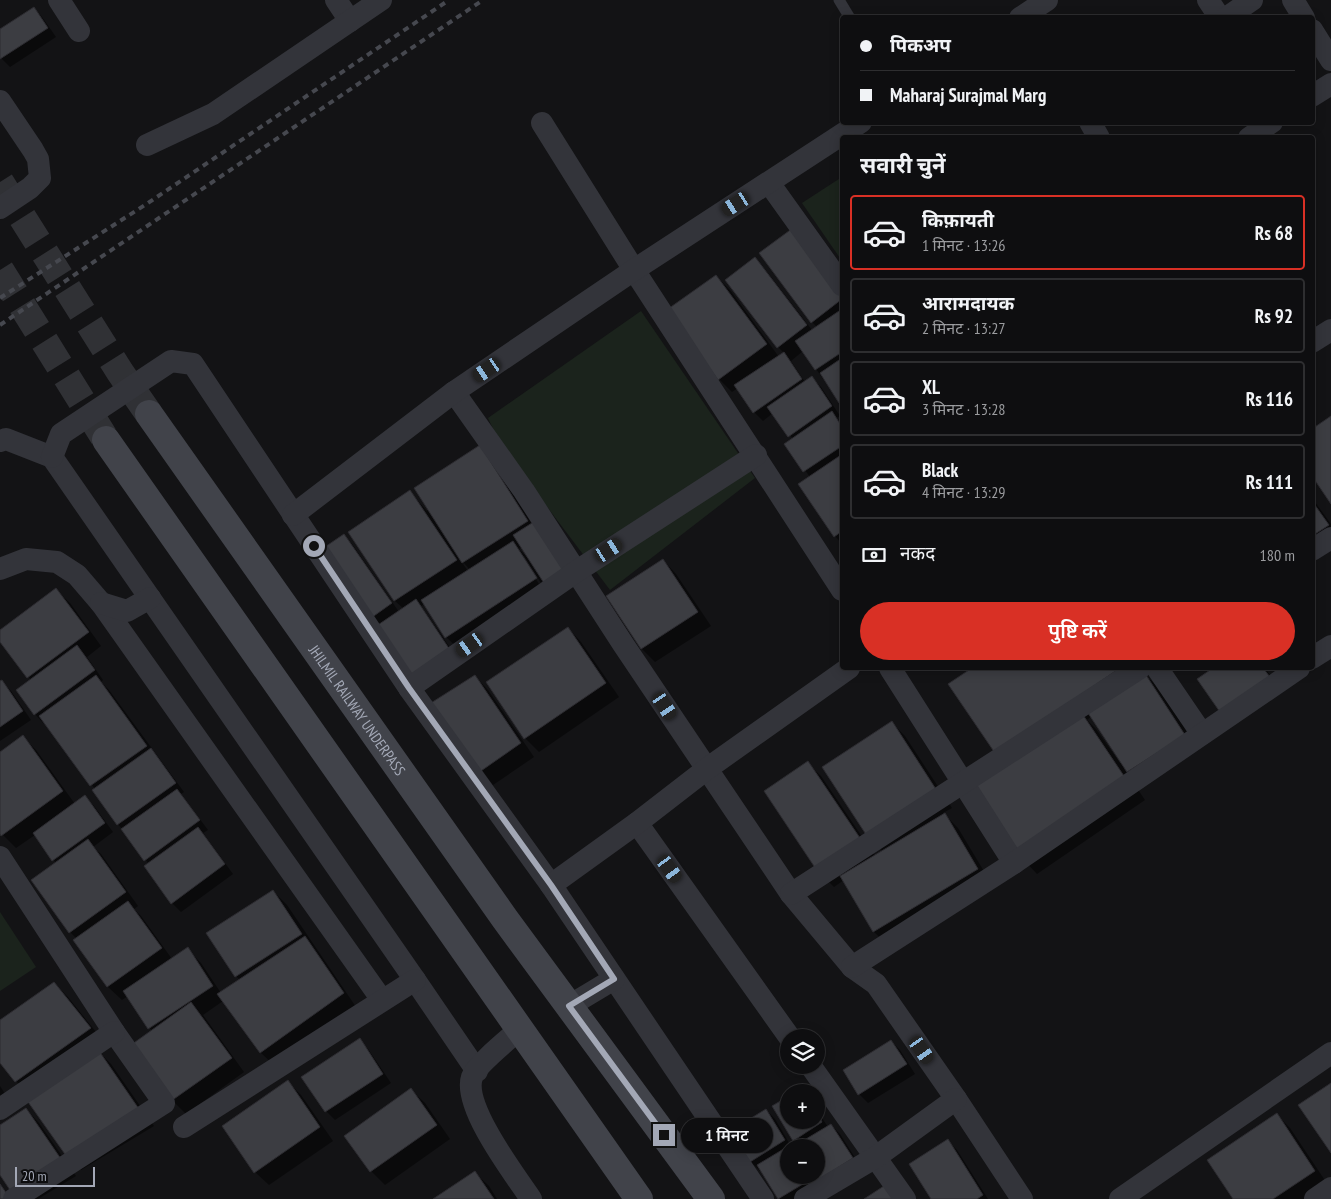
<!DOCTYPE html>
<html lang="hi">
<head>
<meta charset="utf-8">
<style>
  :root { --surface:#0e0e10; --page:#1c1c1e; --text:#f1f3f6; --muted:#9b9c9f; --line:#2e2e30; --accent:#d93025 }
  body { margin:0; font-family:"PT Sans Narrow","Noto Sans Devanagari",sans-serif; background:var(--page); color:var(--text); height:100vh; display:flex; flex-direction:column; font-size:19px; white-space:nowrap }
  * { box-sizing:border-box; margin:0 }
  p { font-size:16px; color:var(--muted) }
  .icon { flex:none; width:28px; height:28px; fill:none; stroke:currentColor; stroke-width:2; stroke-linecap:round; stroke-linejoin:round }
  .map { position:relative; flex:1; overflow:hidden }
  .side { position:absolute; left:840px; top:135px; width:475px; height:535px; display:flex; flex-direction:column; background:var(--surface); border-radius:5px; box-shadow:0 2px 12px #0003,0 0 0 1px var(--line) }
  .side>* { flex:none }
  .banner { position:absolute; left:840px; top:15px; width:475px; height:110px; border-radius:5px; box-shadow:0 2px 12px #0003,0 0 0 1px var(--line); display:grid; align-content:center; height:110px; padding:0 20px; background:var(--surface) }
  .controls { position:absolute; left:780px; top:1029px; display:grid; gap:10px }
  .controls a { display:grid; place-items:center; width:45px; height:45px; border-radius:50%; background:var(--surface); box-shadow:0 2px 12px #0003,0 0 0 1px var(--line); font-size:25px }
  .scale { position:absolute; left:15px; bottom:12px; width:80px; box-sizing:border-box; padding-left:5px; border:2px solid #a3a8b6; border-top:0; font-size:14px; line-height:18px; white-space:nowrap; color:#a3a8b6; -webkit-text-stroke:4px #0e0e10; paint-order:stroke }
  .end { position:absolute; width:22px; height:22px; margin:-11px; border:6px solid #a3a8b6; background:#111; box-shadow:0 0 0 2px #111 }
  .from { border-radius:50% }
  .bubble { position:absolute; height:35px; border-radius:18px; background:var(--surface); box-shadow:0 2px 12px #0003,0 0 0 1px var(--line); font-size:16px; font-weight:600; line-height:35px; text-align:center }
  .car { position:absolute; width:15px; height:30px; margin:-15px -8px; border-radius:6px; box-shadow:0 0 4px 1px #0007; background:linear-gradient(#222 24%,#8ab4d8 0 40%,#222 0 76%,#8ab4d8 0 86%,#222 0) }
  .banner b { display:flex; align-items:center; gap:18px; height:48px; font-size:19px }
  .banner b+b { border-top:1px solid var(--line) }
  .banner i { width:12px; height:12px; background:var(--text) }
  ul { padding:0; list-style:none }
  li { display:flex; align-items:center; gap:15px; height:75px; margin:0 10px 8px; padding:0 10px; border:2px solid var(--line); border-radius:5px }
  li div { flex:1 }
  li b { display:block; font-size:19px }
  li em { font-style:normal; font-weight:600 }
  li.active { border-color:var(--accent) }
  li>.icon { width:45px; height:45px; stroke-width:1.5 }
  h2 { padding:0 20px; font-size:22px; line-height:60px }
  .pay { display:flex; align-items:center; gap:12px; height:55px; padding:0 20px; font-size:19px }
  .pay p { margin-inline-start:auto }
  .button { display:flex; gap:10px; margin-top:auto; padding:10px 20px }
  .button a { flex:1; height:58px; border-radius:30px; background:var(--accent); color:#fff; font-size:20px; font-weight:600; line-height:58px; text-align:center }
  .map>svg:first-child { display:block }
  .green { fill:#1b231c }
  .shadow { fill:#0007; fill-rule:evenodd }
  .building { fill:#3c3d42; stroke:#2d2c31 }
  .lines { fill:none; stroke-linecap:round; stroke-linejoin:round }
  .secondary-tunnel { stroke:#303135; stroke-width:28; stroke-dasharray:28 14; stroke-linecap:butt }
  .lane { stroke:#33343a; stroke-width:11 }
  .street { stroke:#33343a; stroke-width:22 }
  .secondary { stroke:#41434a; stroke-width:28 }
  .rail { stroke:#46484f; stroke-width:4; stroke-dasharray:6 5; stroke-linecap:butt }
  .route { stroke:#a3a8b6; stroke-width:6 }
  .labels { text-anchor:middle; dominant-baseline:central; stroke-width:4; stroke-linejoin:round; paint-order:stroke }
  .street-label { font-size:15px; fill:#a3a8b6; stroke:#0e0e10 }
</style>
</head>
<body>
<div class="map">
<svg width="1331" height="1199" viewBox="0 0 1331 1199">
  <rect width="100%" height="100%" fill="#131315"/>
  <g class="green">
    <polygon points="842,177 842,261 802,203"/>
    <polygon points="641,311 755,478 610,590 501,446 488,418"/>
    <polygon points="0,912 36,967 0,991"/>
  </g>
  <g class="shadow">
    <polygon points="34,8 42,17 56,37 10,67 0,57 0,31"/>
    <polygon points="755,259 768,273 812,330 817,327 812,322 842,293 842,405 803,351 791,361 805,382 812,378 821,387 840,416 837,418 842,424 842,544 835,536 810,477 786,444 793,439 773,413 763,421 754,412 738,388 732,392 719,379 716,276 730,290 779,357 784,353 778,347"/>
    <path d="M480,447L578,576L460,650L446,637L425,604L421,606L458,659L419,685L371,618L343,535L352,544L399,612L404,609L395,601L349,532L410,492L427,511ZM522,547L528,558L519,549ZM521,556H524L541,583L539,584ZM464,563L470,570L468,571L463,564Z"/>
    <polygon points="1312,498 1331,524 1331,546 1312,559"/>
    <polygon points="663,560 676,574 711,626 655,662 642,649 608,596"/>
    <polygon points="56,590 70,603 101,646 87,657 103,680 101,682 109,690 184,792 181,794 208,830 203,833 233,874 181,912 172,903 149,864 118,824 93,791 95,789 45,722 43,723 35,714 31,680 0,640 0,632"/>
    <polygon points="568,628 581,642 619,697 539,752 525,738"/>
    <path d="M975,668H1134L1144,674L1158,687L1198,749L1142,785L1125,769H1124L1145,800L1037,874L1020,856L1005,761L950,685ZM1092,716L1122,762L1120,763L1096,729L1087,720Z"/>
    <polygon points="1215,668 1265,668 1278,686 1198,679"/>
    <polygon points="475,676 488,690 534,757 493,785 433,704"/>
    <polygon points="2,682 11,691 31,720 0,741 0,683"/>
    <polygon points="892,723 905,736 952,808 943,813 958,828 991,883 888,945 874,932 844,880 834,887 821,874 807,763 821,776 875,856 883,852 870,838"/>
    <polygon points="23,737 36,750 75,804 85,797 94,806 113,832 93,847 101,854 138,906 134,909 141,916 172,959 187,949 201,963 221,993 240,980 236,976 273,891 287,905 356,1007 275,1066 261,1053 223,1001 203,1015 244,1072 186,1114 172,1100 152,1031 128,996 122,1000 108,987 75,941 77,939 70,932 56,863 35,835 16,848 0,832 0,753"/>
    <polygon points="54,983 68,997 104,1042 97,1050 111,1064 154,1126 81,1170 68,1157 31,1096 16,1081 0,1061 0,1021"/>
    <polygon points="359,1040 368,1049 391,1083 335,1120 326,1111"/>
    <polygon points="891,1041 900,1050 915,1074 868,1103 859,1094"/>
    <polygon points="288,1082 301,1095 333,1141 269,1185 255,1172"/>
    <polygon points="0,1086 14,1108 0,1118"/>
    <polygon points="411,1090 425,1103 450,1139 385,1185 371,1171 346,1136"/>
    <polygon points="774,1107 789,1120 816,1120 816,1109 828,1127 831,1125 840,1134 861,1167 816,1148 799,1145 794,1140"/>
    <polygon points="26,1109 39,1123 76,1176 38,1199 20,1199 0,1173 0,1126"/>
    <polygon points="766,1110 775,1119 792,1148 789,1148 789,1175 807,1175 816,1190 802,1199 780,1199 761,1170 760,1171 751,1162"/>
    <polygon points="1277,1115 1290,1128 1328,1185 1307,1199 1234,1199"/>
    <polygon points="948,1141 957,1150 988,1199 933,1199"/>
    <polygon points="475,1173 489,1186 497,1199 435,1199"/>
  </g>
  <g class="building">
    <polygon points="34,7 48,28 0,59 0,29"/>
    <polygon points="793,228 842,296 842,299 811,323 759,253"/>
    <polygon points="755,257 807,325 777,348 725,280"/>
    <polygon points="716,275 767,344 718,380 668,309"/>
    <polygon points="842,309 842,352 815,370 795,341"/>
    <polygon points="784,352 802,379 753,413 734,385"/>
    <polygon points="842,358 842,401 839,403 820,373"/>
    <polygon points="812,376 832,406 788,437 767,407"/>
    <polygon points="832,411 842,427 842,446 803,472 784,444"/>
    <polygon points="1331,416 1331,504 1312,476 1312,429"/>
    <polygon points="480,445 528,521 462,563 414,488"/>
    <polygon points="841,455 842,458 842,531 834,537 798,484"/>
    <polygon points="410,490 457,560 394,601 348,532"/>
    <polygon points="1312,501 1329,525 1312,536"/>
    <polygon points="540,518 570,566 544,583 513,535"/>
    <polygon points="344,534 392,603 371,618 322,549"/>
    <polygon points="513,541 537,578 445,638 421,600"/>
    <polygon points="663,559 698,612 641,649 606,596"/>
    <polygon points="56,588 89,632 27,678 0,642 0,630"/>
    <polygon points="416,599 450,650 409,677 375,627"/>
    <polygon points="568,627 606,683 524,739 486,682"/>
    <polygon points="77,645 95,670 34,715 16,690"/>
    <polygon points="972,668 1120,668 995,753 948,684"/>
    <polygon points="1213,668 1263,668 1270,677 1220,712 1197,679"/>
    <polygon points="1144,672 1185,735 1127,772 1086,710"/>
    <polygon points="96,675 147,746 90,786 39,716"/>
    <polygon points="475,675 521,743 478,773 431,703"/>
    <polygon points="2,680 23,711 0,727 0,681"/>
    <polygon points="1079,709 1128,782 1019,857 969,784"/>
    <polygon points="892,721 939,794 869,839 822,767"/>
    <polygon points="23,735 63,791 1,836 0,834 0,752"/>
    <polygon points="151,748 176,783 117,825 92,790"/>
    <polygon points="808,761 864,844 820,875 764,791"/>
    <polygon points="177,789 200,820 144,861 121,829"/>
    <polygon points="85,795 105,823 52,861 33,833"/>
    <polygon points="945,813 978,869 873,932 840,876"/>
    <polygon points="198,827 225,864 171,904 144,866"/>
    <polygon points="88,839 126,892 69,933 31,880"/>
    <polygon points="273,890 302,934 235,977 206,933"/>
    <polygon points="128,901 162,948 107,987 73,940"/>
    <polygon points="305,936 344,993 260,1053 217,994"/>
    <polygon points="188,947 213,986 148,1029 123,991"/>
    <polygon points="54,982 91,1028 15,1082 0,1063 0,1020"/>
    <polygon points="191,1002 232,1058 171,1101 131,1045"/>
    <polygon points="360,1038 383,1074 325,1112 301,1077"/>
    <polygon points="891,1040 907,1064 858,1095 843,1070"/>
    <polygon points="97,1048 141,1112 67,1157 26,1099"/>
    <polygon points="288,1080 320,1127 254,1173 222,1126"/>
    <polygon points="1331,1083 1331,1153 1298,1105"/>
    <polygon points="411,1088 437,1125 370,1172 344,1136"/>
    <polygon points="789,1096 789,1120 816,1120 816,1112 822,1122 793,1141 772,1106"/>
    <polygon points="26,1108 63,1162 12,1193 0,1175 0,1125"/>
    <polygon points="766,1109 785,1140 750,1162 730,1131"/>
    <polygon points="1277,1113 1315,1171 1273,1199 1233,1199 1207,1160"/>
    <polygon points="831,1124 853,1158 818,1180 815,1175 816,1175 816,1148 798,1148 796,1145"/>
    <polygon points="948,1139 983,1195 977,1199 931,1199 909,1164"/>
    <polygon points="787,1147 789,1150 789,1175 805,1175 808,1181 778,1199 757,1165"/>
    <polygon points="475,1171 494,1199 433,1199"/>
    <polygon points="0,1184 9,1197 6,1199 0,1199"/>
    <polygon points="887,1184 896,1199 864,1199"/>
  </g>
  <g class="lines">
    <g class="secondary-tunnel">
      <polyline points="0,182 120,372 149,414"/>
      <polyline points="0,270 106,440"/>
    </g>
    <polyline class="lane" points="839,0 850,18"/>
    <g class="street">
      <polyline points="59,0 79,31"/>
      <polyline points="336,0 350,21"/>
      <polyline points="1208,0 1220,18"/>
      <polyline points="1293,0 1304,18"/>
      <polyline points="1020,18 1047,0"/>
      <polyline points="1226,18 1252,0"/>
      <polyline points="1312,30 1331,60"/>
      <polyline points="1312,96 1331,84"/>
      <polyline points="0,101 33,150 38,159 40,178 30,188 0,208"/>
      <polyline points="1090,122 1099,138"/>
      <polyline points="542,123 634,270 842,590"/>
      <polyline points="1249,138 1272,122"/>
      <polyline points="147,145 213,114 381,0"/>
      <polyline points="769,183 842,285"/>
      <polyline points="1312,342 1331,330"/>
      <polyline points="454,392 524,491 623,644 791,894 852,967 876,984 956,1099 1022,1199"/>
      <polyline points="0,441 6,439 52,457 415,980 477,1071"/>
      <polyline points="52,457 61,434 171,361 193,364 409,688 551,885 763,1199"/>
      <polyline points="293,515 454,392 634,270 861,122"/>
      <polyline points="1312,550 1331,538"/>
      <polyline points="0,569 26,559 57,562 77,575 101,603 382,1000"/>
      <polyline points="101,603 127,611 150,598"/>
      <polyline points="1312,658 1331,646"/>
      <polyline points="890,668 1014,863"/>
      <polyline points="1157,668 1202,734"/>
      <polyline points="409,688 577,571 756,455"/>
      <polyline points="637,823 790,1038"/>
      <polyline points="0,857 114,1032 164,1103 14,1199"/>
      <polyline points="551,885 637,823 708,768 849,668"/>
      <polyline points="791,894 1140,668"/>
      <polyline points="852,967 1014,863 1299,668"/>
      <polyline points="569,1006 614,979"/>
      <path d="M521,1028C510,1038 476,1065 472,1077C462,1106 515,1175 531,1199"/>
      <polyline points="810,1065 905,1199"/>
      <polyline points="0,1109 114,1032"/>
      <polyline points="184,1127 415,980"/>
      <polyline points="805,1199 876,1157 956,1099"/>
      <polyline points="1120,1199 1331,1053"/>
      <polyline points="1315,1199 1331,1188"/>
    </g>
    <g class="secondary">
      <path id="s1" d="M149,414L505,919L711,1199"/>
      <polyline points="106,440 639,1199"/>
    </g>
    <g class="rail">
      <polyline points="0,298 148,203 449,0"/>
      <polyline points="0,325 483,0"/>
    </g>
  </g>
  <g class="lines">
    <polyline class="route" points="314,546 409,688 551,885 614,979 569,1006 664,1135"/>
  </g>
  <g class="labels">
    <g class="street-label">
      <text stroke="none"><textPath href="#s1" startOffset="362">JHILMIL RAILWAY UNDERPASS</textPath></text>
    </g>
  </g>
</svg>
<div class="controls">
<a><svg class="icon" aria-label="layers" viewBox="0 0 24 24"><path d="M12 4l9 5-9 5-9-5zM3 14l9 5 9-5"/></svg></a>
<a>+</a>
<a>−</a>
</div>
<div class="scale">20 m</div>
<i class="end from" style="left:314px;top:546px"></i>
<i class="end" style="left:664px;top:1135px"></i>
<div class="bubble" style="left:681px;top:1118px;width:92px">1 मिनट</div>
<i class="car" style="left:736px;top:204px;rotate:238deg"></i>
<i class="car" style="left:487px;top:370px;rotate:236deg"></i>
<i class="car" style="left:609px;top:550px;rotate:57deg"></i>
<i class="car" style="left:470px;top:645px;rotate:235deg"></i>
<i class="car" style="left:665px;top:706px;rotate:146deg"></i>
<i class="car" style="left:670px;top:869px;rotate:144deg"></i>
<i class="car" style="left:922px;top:1050px;rotate:145deg"></i>
<div class="banner">
<b><i class="from"></i>पिकअप</b>
<b><i></i>Maharaj Surajmal Marg</b>
</div>
<section class="side">
<h2>सवारी चुनें</h2>
<ul>
<li class="active"><svg class="icon" aria-label="car" viewBox="0 0 24 24"><path d="M5 17H2v-5l4-1 3-4h7l3 4 3 1v5h-3M9 17h6M6 11h13"/><circle cx="7" cy="17" r="2"/><circle cx="17" cy="17" r="2"/></svg><div><b>किफ़ायती</b><p>1 मिनट · 13:26</p></div><em>Rs 68</em></li>
<li><svg class="icon" aria-label="car" viewBox="0 0 24 24"><path d="M5 17H2v-5l4-1 3-4h7l3 4 3 1v5h-3M9 17h6M6 11h13"/><circle cx="7" cy="17" r="2"/><circle cx="17" cy="17" r="2"/></svg><div><b>आरामदायक</b><p>2 मिनट · 13:27</p></div><em>Rs 92</em></li>
<li><svg class="icon" aria-label="car" viewBox="0 0 24 24"><path d="M5 17H2v-5l4-1 3-4h7l3 4 3 1v5h-3M9 17h6M6 11h13"/><circle cx="7" cy="17" r="2"/><circle cx="17" cy="17" r="2"/></svg><div><b>XL</b><p>3 मिनट · 13:28</p></div><em>Rs 116</em></li>
<li><svg class="icon" aria-label="car" viewBox="0 0 24 24"><path d="M5 17H2v-5l4-1 3-4h7l3 4 3 1v5h-3M9 17h6M6 11h13"/><circle cx="7" cy="17" r="2"/><circle cx="17" cy="17" r="2"/></svg><div><b>Black</b><p>4 मिनट · 13:29</p></div><em>Rs 111</em></li>
</ul>
<div class="pay"><svg class="icon" aria-label="cash" viewBox="0 0 24 24"><path d="M3 7h18v10H3z"/><circle cx="12" cy="12" r="2"/></svg>नकद<p>180 m</p></div>
<div class="button"><a>पुष्टि करें</a></div>
</section>
</div>
</body>
</html>
